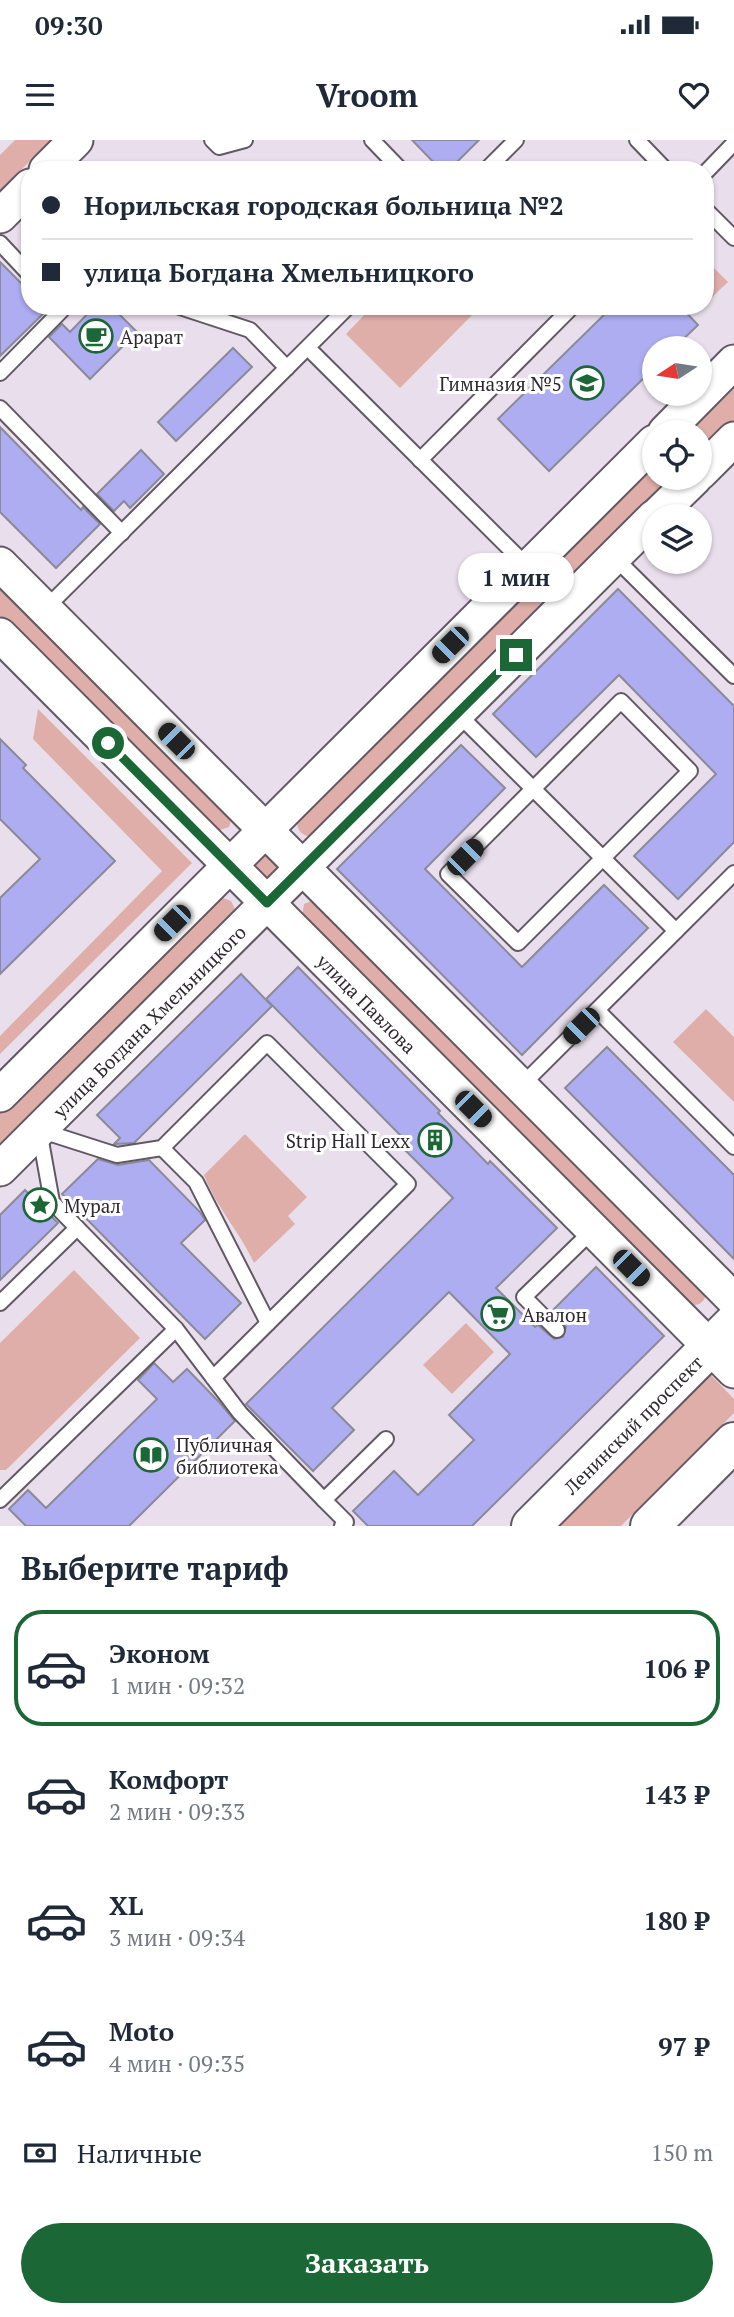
<!DOCTYPE html>
<html lang="ru">
<head>
<meta charset="utf-8">
<style>
  :root { --surface:#fff; --page:#f6f6f7; --text:#1f2937; --muted:#747a83; --line:#e0e1e3; --accent:#1b6735 }
  body { margin:0; font-family:"PT Serif",serif; background:var(--page); color:var(--text); height:100vh; display:flex; flex-direction:column; font-size:26px; white-space:nowrap }
  * { box-sizing:border-box; margin:0 }
  p { font-size:23px; color:var(--muted) }
  .icon { flex:none; width:38px; height:38px; fill:none; stroke:currentColor; stroke-width:2; stroke-linecap:round; stroke-linejoin:round }
  .map { position:relative; height:1386px; overflow:hidden }
  .drawer { display:flex; flex-direction:column; background:var(--surface); flex:1 }
  .drawer>* { flex:none }
  .hud { position:absolute; left:21px; top:21px; width:693px; height:154px; border-radius:28px; box-shadow:0 2px 5px #0004; display:grid; align-content:center; height:154px; padding:0 21px; background:var(--surface) }
  .needle { width:46px; rotate:258deg }
  .tools { position:absolute; left:642px; top:196px; display:grid; gap:14px }
  .tools a { display:grid; place-items:center; width:70px; height:70px; border-radius:50%; background:var(--surface); box-shadow:0 2px 5px #0004; font-size:35px }
  .end { position:absolute; width:32px; height:32px; margin:-16px; border:9px solid #1b6735; background:#fff; box-shadow:0 0 0 4px #fff }
  .from { border-radius:50% }
  .bubble { position:absolute; height:49px; border-radius:24px; background:var(--surface); box-shadow:0 2px 5px #0004; font-size:23px; font-weight:800; line-height:49px; text-align:center }
  .car { position:absolute; width:21px; height:42px; margin:-21px -10px; border-radius:9px; box-shadow:0 0 5px 2px #0007; background:linear-gradient(#222 24%,#8ab4d8 0 40%,#222 0 76%,#8ab4d8 0 86%,#222 0) }
  .hud b { display:flex; align-items:center; gap:24px; height:66px; font-size:26px }
  .hud b+b { border-top:2px solid var(--line) }
  .hud i { width:18px; height:18px; background:var(--text) }
  ul { padding:0; list-style:none }
  li { display:flex; align-items:center; gap:21px; height:116px; margin:0 14px 10px; padding:0 7px; border:4px solid transparent; border-radius:28px }
  li div { flex:1 }
  li b { display:block; font-size:26px }
  li em { font-style:normal; font-weight:800 }
  li.active { border-color:var(--accent) }
  li>.icon { width:63px; height:63px; stroke-width:1.5 }
  h2 { padding:0 21px; font-size:32px; line-height:84px }
  .pay { display:flex; align-items:center; gap:18px; height:77px; padding:0 21px; font-size:26px }
  .pay p { margin-inline-start:auto }
  .primary-button { display:flex; gap:14px; margin-top:auto; padding:14px 21px }
  .primary-button a { flex:1; height:80px; border-radius:42px; background:var(--accent); color:#fff; font-size:28px; font-weight:800; line-height:80px; text-align:center }
  .status { display:flex; justify-content:space-between; align-items:center; height:49px; padding:0 35px; background:var(--surface); direction:ltr }
  .status svg { height:19px; fill:currentColor }
  header { display:flex; justify-content:space-between; align-items:center; height:91px; padding:0 21px; background:var(--surface); font-size:32px; font-weight:800 }
  .map>svg:first-child { display:block }
  .green { fill:#dfaea9 }
  .building { fill:#aeadf1; stroke:#8a8a98; stroke-width:2 }
  .lines { fill:none; stroke-linecap:round; stroke-linejoin:round }
  .service-casing { stroke:#615863; stroke-width:18 }
  .tertiary-casing { stroke:#615863; stroke-width:37 }
  .secondary-casing { stroke:#615863; stroke-width:42 }
  .service { stroke:#fff; stroke-width:14 }
  .tertiary { stroke:#fff; stroke-width:33 }
  .secondary { stroke:#fff; stroke-width:38 }
  .route { stroke:#1b6735; stroke-width:9 }
  .labels { text-anchor:middle; dominant-baseline:central; stroke-width:6; stroke-linejoin:round; paint-order:stroke }
  .poi-label { font-size:19px; fill:#2c282d; stroke:#fff; text-anchor:start }
  .street-label { font-size:19px; fill:#2c282d; stroke:#fff }
</style>
</head>
<body>
<div class="status"><b>09:30</b><svg viewBox="0 0 49 12"><path d="M0 12V9h3v3zM5 12V6h3v6zM10 12V3h3v9zM15 12V0h3v12zM26 1h20v11H26zM47 4h2v5h-2z"/></svg></div>
<header><svg class="icon" aria-label="menu" viewBox="0 0 24 24"><path d="M4 6h16M4 12h16M4 18h16"/></svg>Vroom<svg class="icon" aria-label="heart" viewBox="0 0 24 24"><path d="M12 20l-8-8c-3-5 5-10 8-4 3-6 11-1 8 4z"/></svg></header>
<div class="map">
<svg width="734" height="1386" viewBox="0 0 734 1386">
  <rect width="100%" height="100%" fill="#e9dfec"/>
  <g class="green">
    <polygon points="15,0 51,0 0,51 0,15"/>
    <polygon points="705,119 728,142 705,164"/>
    <polygon points="373,166 481,166 400,248 346,194"/>
    <polygon points="734,240 734,280 712,301 701,301 700,292 693,292 692,288"/>
    <path d="M654,324V338H671L670,343L311,697C300,695 296,689 297,678Z"/>
    <polygon points="0,441 232,678 229,687 217,691 211,687 0,476"/>
    <polygon points="38,569 192,723 0,914 0,896 162,731 33,599"/>
    <polygon points="265,712 281,726 274,739 265,739 255,731 254,720"/>
    <polygon points="221,757 231,761 236,771 0,1013 0,973 212,761"/>
    <path d="M313,760L706,1153C705,1162 699,1166 690,1165L302,776L304,764Z"/>
    <polygon points="706,869 734,897 734,962 673,902"/>
    <path d="M245,994L307,1057L288,1076L295,1084L254,1123C240,1092 216,1067 204,1035Z"/>
    <polygon points="74,1130 140,1198 6,1330 0,1330 0,1203"/>
    <polygon points="466,1183 494,1212 452,1254 423,1225"/>
    <polygon points="710,1234 734,1259 734,1273 621,1386 558,1386"/>
  </g>
  <g class="building">
    <polygon points="412,0 479,0 449,30 441,30"/>
    <polygon points="0,122 30,152 30,166 49,166 49,168 0,216"/>
    <polygon points="95,166 111,166 137,192 90,239 49,197 62,184 70,192"/>
    <polygon points="613,166 680,166 698,185 674,208 654,208 654,228 549,331 498,279"/>
    <polygon points="233,208 252,227 176,301 158,282"/>
    <polygon points="0,287 81,370 83,367 100,384 56,428 0,372"/>
    <polygon points="141,310 164,334 130,368 124,361 114,371 97,354"/>
    <polygon points="618,449 734,566 734,702 678,759 634,716 716,634 619,535 536,617 493,574"/>
    <polygon points="0,599 26,625 23,628 115,721 0,834 0,758 40,719 0,679"/>
    <polygon points="461,605 505,648 425,729 522,827 604,745 648,788 522,915 337,729"/>
    <polygon points="298,827 440,971 438,973 488,1024 490,1021 557,1088 496,1148 535,1187 538,1185 554,1199 563,1197 566,1187 552,1171 596,1127 664,1196 472,1386 368,1386 353,1371 394,1331 418,1355 474,1300 449,1275 510,1214 449,1152 332,1268 354,1290 313,1331 246,1264 453,1058 403,1008 408,1003 266,859"/>
    <polygon points="241,834 272,866 134,1003 114,1004 120,998 97,975"/>
    <polygon points="607,907 734,1035 734,1119 565,948"/>
    <polygon points="98,1019 118,1025 149,1020 200,1072 205,1080 181,1103 241,1163 205,1199 62,1054"/>
    <polygon points="25,1050 58,1083 0,1140 0,1075"/>
    <polygon points="154,1223 173,1242 187,1229 220,1263 235,1281 129,1386 26,1386 9,1369 28,1350 46,1368 157,1259 138,1240"/>
  </g>
  <g class="lines">
    <defs>
      <g id="service">
        <polyline points="212,0 219,7 245,0"/>
        <polyline points="372,0 401,30"/>
        <polyline points="637,0 666,30"/>
        <polyline points="486,30 516,0"/>
        <polyline points="705,33 734,3"/>
        <polyline points="705,69 734,98"/>
        <polyline points="0,103 30,135"/>
        <polyline points="177,166 250,190 287,228"/>
        <polyline points="308,208 528,427"/>
        <polyline points="0,233 62,170 58,166"/>
        <polyline points="0,268 122,393"/>
        <polyline points="420,320 573,166"/>
        <polyline points="614,417 734,536"/>
        <polyline points="45,469 349,166"/>
        <polygon points="621,561 690,631 518,803 448,734"/>
        <polyline points="457,573 676,791"/>
        <polyline points="597,870 734,1007"/>
        <polyline points="521,946 734,733"/>
        <polyline points="162,1008 196,1042 268,1183"/>
        <polyline points="0,1163 77,1088"/>
        <polyline points="557,1190 524,1157 593,1090"/>
        <polyline points="213,1238 408,1044 267,903 162,1008 117,1015 39,990 52,1062 176,1189 240,1273 324,1360"/>
        <polyline points="0,1360 176,1189"/>
        <polyline points="342,1386 346,1382 324,1360 386,1299"/>
      </g>
      <g id="tertiary">
        <polyline points="46,30 76,0"/>
        <polyline points="0,76 30,46"/>
        <polyline points="665,292 734,222"/>
        <polyline points="700,333 734,299"/>
        <polyline points="656,376 695,338"/>
        <polyline points="0,424 734,1160"/>
        <path id="s1" d="M0,495L734,1231"/>
        <polyline points="0,955 654,302"/>
        <path id="s2" d="M0,1029L654,377"/>
      </g>
      <g id="secondary">
        <path id="s3" d="M531,1386L734,1183"/>
        <polyline points="650,1386 734,1302"/>
      </g>
    </defs>
    <use href="#service" class="service-casing"/>
    <use href="#tertiary" class="tertiary-casing"/>
    <use href="#secondary" class="secondary-casing"/>
    <use href="#service" class="service"/>
    <use href="#tertiary" class="tertiary"/>
    <use href="#secondary" class="secondary"/>
  </g>
  <g class="lines">
    <polyline class="route" points="108,603 267,763 516,515"/>
  </g>
  <defs>
    <symbol id="cafe-ring" viewBox="-11 -11 22 22"><circle r="9.5" fill="#fff" stroke="#1b6735" stroke-width="1.5"/><path d="M-5.5-4.5H6V0H3Q3 3.5 0 3.5H-2.5Q-5.5 3.5-5.5 0ZM3-3.2v2h1.7v-2ZM-6 4.5H4V6H-6Z" fill="#1b6735"/></symbol>
    <symbol id="school-ring" viewBox="-11 -11 22 22"><circle r="9.5" fill="#fff" stroke="#1b6735" stroke-width="1.5"/><path d="M0-5L7-2L0 1L-7-2ZM-4 1L0 2.5L4 1V4Q0 6-4 4Z" fill="#1b6735"/></symbol>
    <symbol id="building-ring" viewBox="-11 -11 22 22"><circle r="9.5" fill="#fff" stroke="#1b6735" stroke-width="1.5"/><path d="M-4-6H4V6H1V3H-1V6H-4ZM-2.5-4.3h1.7v1.8h-1.7ZM.8-4.3h1.7v1.8H.8ZM-2.5-1h1.7V.8h-1.7ZM.8-1h1.7V.8H.8Z" fill="#1b6735"/></symbol>
    <symbol id="sight-ring" viewBox="-11 -11 22 22"><circle r="9.5" fill="#fff" stroke="#1b6735" stroke-width="1.5"/><path d="M0-6L1.8-2.2L6-1.7L2.9 1.2L3.7 5.4L0 3.3L-3.7 5.4L-2.9 1.2L-6-1.7L-1.8-2.2Z" fill="#1b6735"/></symbol>
    <symbol id="supermarket-ring" viewBox="-11 -11 22 22"><circle r="9.5" fill="#fff" stroke="#1b6735" stroke-width="1.5"/><path d="M-6-5.5h2.5l.6 2H6L4.5 2H-2.5L-4.4-4H-6ZM-1.5 3.2a1.3 1.3 0 1 0 .1 0ZM3 3.2a1.3 1.3 0 1 0 .1 0Z" fill="#1b6735"/></symbol>
    <symbol id="library-ring" viewBox="-11 -11 22 22"><circle r="9.5" fill="#fff" stroke="#1b6735" stroke-width="1.5"/><path d="M-6-4Q-3-5.5-.7-3.5V5Q-3 3-6 4ZM6-4Q3-5.5 .7-3.5V5Q3 3 6 4Z" fill="#1b6735"/></symbol>
  </defs>
  <g fill-rule="evenodd">
    <use href="#cafe-ring" x="77" y="177" width="38" height="38"/>
    <use href="#school-ring" x="568" y="224" width="38" height="38"/>
    <use href="#building-ring" x="416" y="981" width="38" height="38"/>
    <use href="#sight-ring" x="21" y="1046" width="38" height="38"/>
    <use href="#supermarket-ring" x="479" y="1155" width="38" height="38"/>
    <use href="#library-ring" x="132" y="1296" width="38" height="38"/>
  </g>
  <g class="labels">
    <g class="poi-label">
      <text x="120" y="196">Арарат</text>
      <text x="562" y="243" text-anchor="end">Гимназия №5</text>
      <text x="410" y="1000" text-anchor="end">Strip Hall Lexx</text>
      <text x="64" y="1065">Мурал</text>
      <text x="522" y="1174">Авалон</text>
      <text x="176" y="1304">Публичная<tspan x="176" dy="22">библиотека</tspan></text>
    </g>
    <g class="street-label">
      <text stroke="none"><textPath href="#s1" startOffset="520">улица Павлова</textPath></text>
      <text stroke="none"><textPath href="#s2" startOffset="210">улица Богдана Хмельницкого</textPath></text>
      <text stroke="none"><textPath href="#s3" startOffset="144">Ленинский проспект</textPath></text>
    </g>
  </g>
</svg>
<div class="tools">
<a><svg class="needle" viewBox="-14 -14 28 28"><path d="M0-13l5 13h-10z" fill="#e53935"/><path d="M0 13l5-13h-10z" fill="#747a83"/></svg></a>
<a><svg class="icon" aria-label="locate" viewBox="0 0 24 24"><circle cx="12" cy="12" r="6"/><path d="M12 2v4M12 18v4M2 12h4M18 12h4"/></svg></a>
<a><svg class="icon" aria-label="layers" viewBox="0 0 24 24"><path d="M12 4l9 5-9 5-9-5zM3 14l9 5 9-5"/></svg></a>
</div>
<i class="end from" style="left:108px;top:603px"></i>
<i class="end" style="left:516px;top:515px"></i>
<div class="bubble" style="left:458px;top:413px;width:116px">1 мин</div>
<i class="car" style="left:450px;top:505px;rotate:225deg"></i>
<i class="car" style="left:176px;top:601px;rotate:315deg"></i>
<i class="car" style="left:465px;top:717px;rotate:45deg"></i>
<i class="car" style="left:172px;top:783px;rotate:225deg"></i>
<i class="car" style="left:581px;top:886px;rotate:225deg"></i>
<i class="car" style="left:473px;top:969px;rotate:135deg"></i>
<i class="car" style="left:631px;top:1128px;rotate:135deg"></i>
<div class="hud">
<b><i class="from"></i>Норильская городская больница №2</b>
<b><i></i>улица Богдана Хмельницкого</b>
</div>
</div>
<section class="drawer">
<h2>Выберите тариф</h2>
<ul>
<li class="active"><svg class="icon" aria-label="car" viewBox="0 0 24 24"><path d="M5 17H2v-5l4-1 3-4h7l3 4 3 1v5h-3M9 17h6M6 11h13"/><circle cx="7" cy="17" r="2"/><circle cx="17" cy="17" r="2"/></svg><div><b>Эконом</b><p>1 мин · 09:32</p></div><em>106 ₽</em></li>
<li><svg class="icon" aria-label="car" viewBox="0 0 24 24"><path d="M5 17H2v-5l4-1 3-4h7l3 4 3 1v5h-3M9 17h6M6 11h13"/><circle cx="7" cy="17" r="2"/><circle cx="17" cy="17" r="2"/></svg><div><b>Комфорт</b><p>2 мин · 09:33</p></div><em>143 ₽</em></li>
<li><svg class="icon" aria-label="car" viewBox="0 0 24 24"><path d="M5 17H2v-5l4-1 3-4h7l3 4 3 1v5h-3M9 17h6M6 11h13"/><circle cx="7" cy="17" r="2"/><circle cx="17" cy="17" r="2"/></svg><div><b>XL</b><p>3 мин · 09:34</p></div><em>180 ₽</em></li>
<li><svg class="icon" aria-label="car" viewBox="0 0 24 24"><path d="M5 17H2v-5l4-1 3-4h7l3 4 3 1v5h-3M9 17h6M6 11h13"/><circle cx="7" cy="17" r="2"/><circle cx="17" cy="17" r="2"/></svg><div><b>Moto</b><p>4 мин · 09:35</p></div><em>97 ₽</em></li>
</ul>
<div class="pay"><svg class="icon" aria-label="cash" viewBox="0 0 24 24"><path d="M3 7h18v10H3z"/><circle cx="12" cy="12" r="2"/></svg>Наличные<p>150 m</p></div>
<div class="primary-button"><a>Заказать</a></div>
</section>
</body>
</html>
